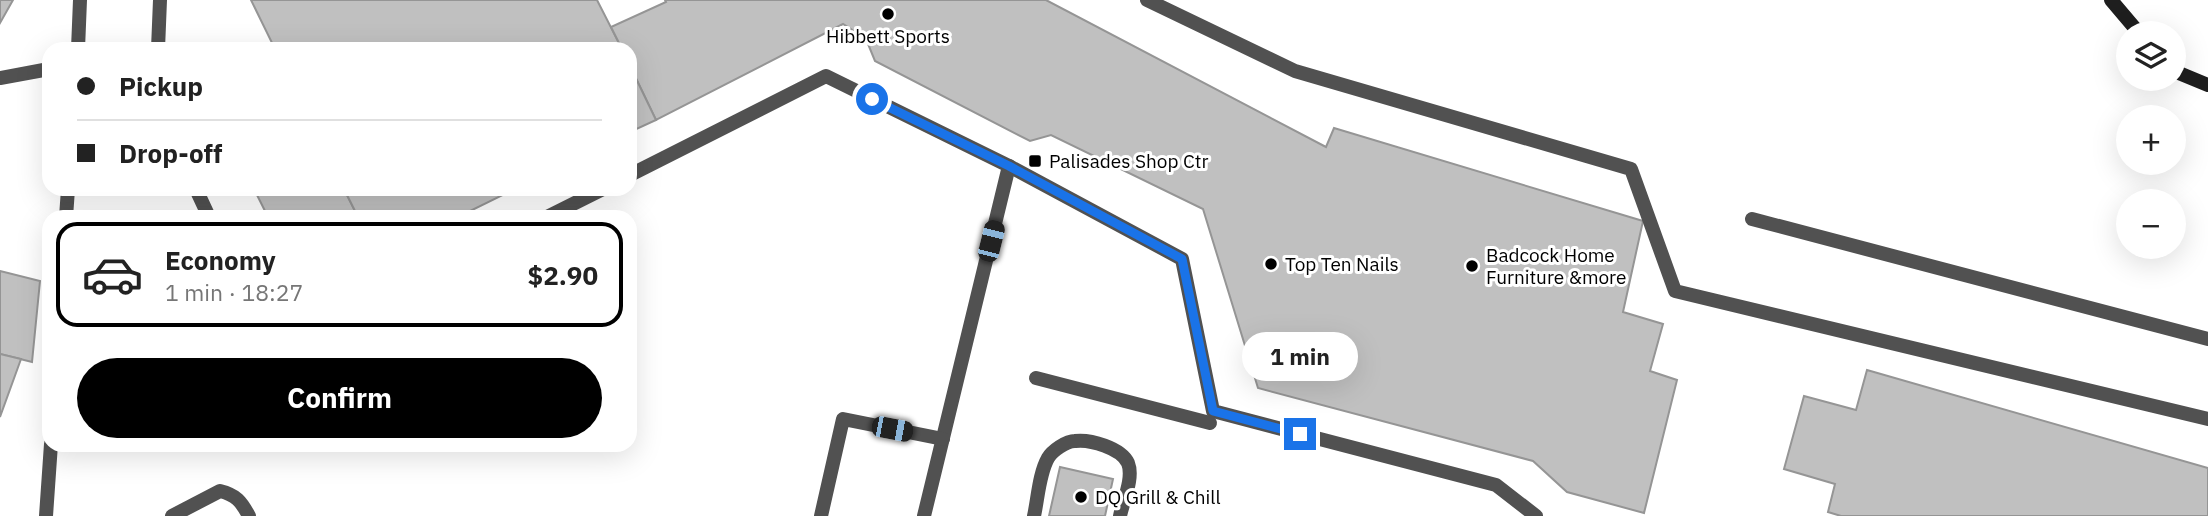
<!DOCTYPE html>
<html lang="en">
<head>
<meta charset="utf-8">
<style>
  :root { --surface:#fff; --page:#f2f2f2; --text:#222; --muted:#767676; --line:#e0e0e0; --accent:#000 }
  body { margin:0; font-family:"IBM Plex Sans",sans-serif; background:var(--page); color:var(--text); height:100vh; display:flex; flex-direction:column; font-size:26px; white-space:nowrap }
  * { box-sizing:border-box; margin:0 }
  p { font-size:23px; color:var(--muted) }
  .icon { flex:none; width:38px; height:38px; fill:none; stroke:currentColor; stroke-width:2; stroke-linecap:round; stroke-linejoin:round }
  .map { position:relative; flex:1; overflow:hidden }
  .side { position:absolute; left:42px; top:210px; width:595px; height:242px; display:flex; flex-direction:column; background:var(--surface); border-radius:21px; box-shadow:0 7px 28px #0002 }
  .side>* { flex:none }
  .top-card { position:absolute; left:42px; top:42px; width:595px; height:154px; border-radius:21px; box-shadow:0 7px 28px #0002; display:grid; align-content:center; height:154px; padding:0 35px; background:var(--surface) }
  .buttons { position:absolute; left:2116px; top:21px; display:grid; gap:14px }
  .buttons a { display:grid; place-items:center; width:70px; height:70px; border-radius:50%; background:var(--surface); box-shadow:0 7px 28px #0002; font-size:35px }
  .end { position:absolute; width:32px; height:32px; margin:-16px; border:9px solid #1a73e8; background:#fff; box-shadow:0 0 0 4px #fff }
  .from { border-radius:50% }
  .bubble { position:absolute; height:49px; border-radius:24px; background:var(--surface); box-shadow:0 7px 28px #0002; font-size:23px; font-weight:700; line-height:49px; text-align:center }
  .car { position:absolute; width:21px; height:42px; margin:-21px -10px; border-radius:9px; box-shadow:0 0 5px 2px #0007; background:linear-gradient(#222 24%,#8ab4d8 0 40%,#222 0 76%,#8ab4d8 0 86%,#222 0) }
  .top-card b { display:flex; align-items:center; gap:24px; height:66px; font-size:26px }
  .top-card b+b { border-top:2px solid var(--line) }
  .top-card i { width:18px; height:18px; background:var(--text) }
  ul { padding:12px 0 0; list-style:none }
  li { display:flex; align-items:center; gap:21px; height:105px; margin:0 14px 10px; padding:0 21px; border:4px solid transparent; border-radius:21px }
  li div { flex:1 }
  li b { display:block; font-size:26px }
  li em { font-style:normal; font-weight:700 }
  li.selected { border-color:var(--accent) }
  li>.icon { width:63px; height:63px; stroke-width:1.5 }
  .button { display:flex; gap:14px; margin-top:auto; padding:14px 35px }
  .button a { flex:1; height:80px; border-radius:42px; background:var(--accent); color:#fff; font-size:28px; font-weight:700; line-height:80px; text-align:center }
  .map>svg:first-child { display:block }
  .building { fill:#c0c0c0; stroke:#959595; stroke-width:2 }
  .lines { fill:none; stroke-linecap:round; stroke-linejoin:round }
  .lane { stroke:#515151; stroke-width:14 }
  .street { stroke:#515151; stroke-width:14 }
  .secondary { stroke:#1e1e1e; stroke-width:14 }
  .route { stroke:#1a73e8; stroke-width:9 }
  .poi-dot { fill:#000; stroke:#fff; stroke-width:2.5 }
  .labels { text-anchor:middle; dominant-baseline:central; stroke-width:6; stroke-linejoin:round; paint-order:stroke }
  .poi-label { font-size:19px; fill:#000; stroke:#fff; text-anchor:start }
</style>
</head>
<body>
<div class="map">
<svg width="2208" height="516" viewBox="0 0 2208 516">
  <rect width="100%" height="100%" fill="#fff"/>
  <g class="building">
    <polygon points="0,0 13,0 0,23"/>
    <polygon points="251,0 597,0 622,49 275,49"/>
    <polygon points="665,0 1046,0 1326,147 1334,128 1643,221 1623,312 1663,324 1650,371 1677,380 1644,513 1567,492 1533,461 1258,388 1203,209 1051,135 1030,141 875,61 866,39 843,24 656,120 630,66 630,49 622,49 611,27 666,2"/>
    <polygon points="630,66 656,120 630,132"/>
    <polygon points="254,189 344,189 358,217 268,217"/>
    <polygon points="344,189 515,189 458,217 358,217"/>
    <polygon points="0,271 40,281 32,362 0,354"/>
    <polygon points="0,354 21,359 0,417"/>
    <polygon points="1867,370 2208,468 2208,516 1841,516 1828,512 1835,484 1784,469 1804,396 1856,410"/>
    <polygon points="1060,467 1113,479 1105,516 1049,516"/>
  </g>
  <g class="lines">
    <g class="lane">
      <polyline points="1147,0 1295,71 1631,169 1675,291 2208,419"/>
      <polyline points="158,49 160,0"/>
      <polyline points="0,78 49,69"/>
      <polyline points="1009,166 1182,259 1213,411 1496,485 1536,516"/>
      <polyline points="630,175 826,76 1009,166 924,516"/>
      <polyline points="196,189 209,217"/>
      <polyline points="547,217 603,189"/>
      <polyline points="1752,219 2208,339"/>
      <polyline points="1036,378 1210,423"/>
      <path d="M172,516L220,491C236,495 241,501 249,516"/>
      <polyline points="821,516 843,419 943,439"/>
      <path d="M1034,516C1038,498 1039,474 1048,458C1052,451 1066,441 1075,441C1090,439 1121,448 1128,463C1134,478 1123,501 1120,516"/>
    </g>
    <g class="street">
      <polyline points="78,49 80,0"/>
      <polyline points="66,217 68,189"/>
      <polyline points="46,516 51,444"/>
    </g>
    <g class="secondary">
      <polyline points="2111,0 2139,33"/>
      <polyline points="2174,71 2208,85"/>
    </g>
  </g>
  <g class="lines">
    <polyline class="route" points="872,99 1009,166 1182,259 1213,411 1300,434"/>
  </g>
  <g class="poi-dot">
    <circle cx="888" cy="14" r="7"/>
    <rect x="1028" y="154" width="14" height="14" rx="3.5"/>
    <circle cx="1271" cy="264" r="7"/>
    <circle cx="1472" cy="266" r="7"/>
    <circle cx="1081" cy="497" r="7"/>
  </g>
  <g class="labels">
    <g class="poi-label">
      <text x="888" y="36" text-anchor="middle">Hibbett Sports</text>
      <text x="1049" y="161">Palisades Shop Ctr</text>
      <text x="1486" y="255">Badcock Home<tspan x="1486" dy="22">Furniture &amp;more</tspan></text>
      <text x="1285" y="264">Top Ten Nails</text>
      <text x="1095" y="497">DQ Grill &amp; Chill</text>
    </g>
  </g>
</svg>
<div class="buttons">
<a><svg class="icon" aria-label="layers" viewBox="0 0 24 24"><path d="M12 4l9 5-9 5-9-5zM3 14l9 5 9-5"/></svg></a>
<a>+</a>
<a>−</a>
</div>
<i class="end from" style="left:872px;top:99px"></i>
<i class="end" style="left:1300px;top:434px"></i>
<div class="bubble" style="left:1242px;top:332px;width:116px">1 min</div>
<i class="car" style="left:991px;top:241px;rotate:14deg"></i>
<i class="car" style="left:892px;top:429px;rotate:101deg"></i>
<div class="top-card">
<b><i class="from"></i>Pickup</b>
<b><i></i>Drop-off</b>
</div>
<section class="side">
<ul>
<li class="selected"><svg class="icon" aria-label="car" viewBox="0 0 24 24"><path d="M5 17H2v-5l4-1 3-4h7l3 4 3 1v5h-3M9 17h6M6 11h13"/><circle cx="7" cy="17" r="2"/><circle cx="17" cy="17" r="2"/></svg><div><b>Economy</b><p>1 min · 18:27</p></div><em>$2.90</em></li>
</ul>
<div class="button"><a>Confirm</a></div>
</section>
</div>
</body>
</html>
